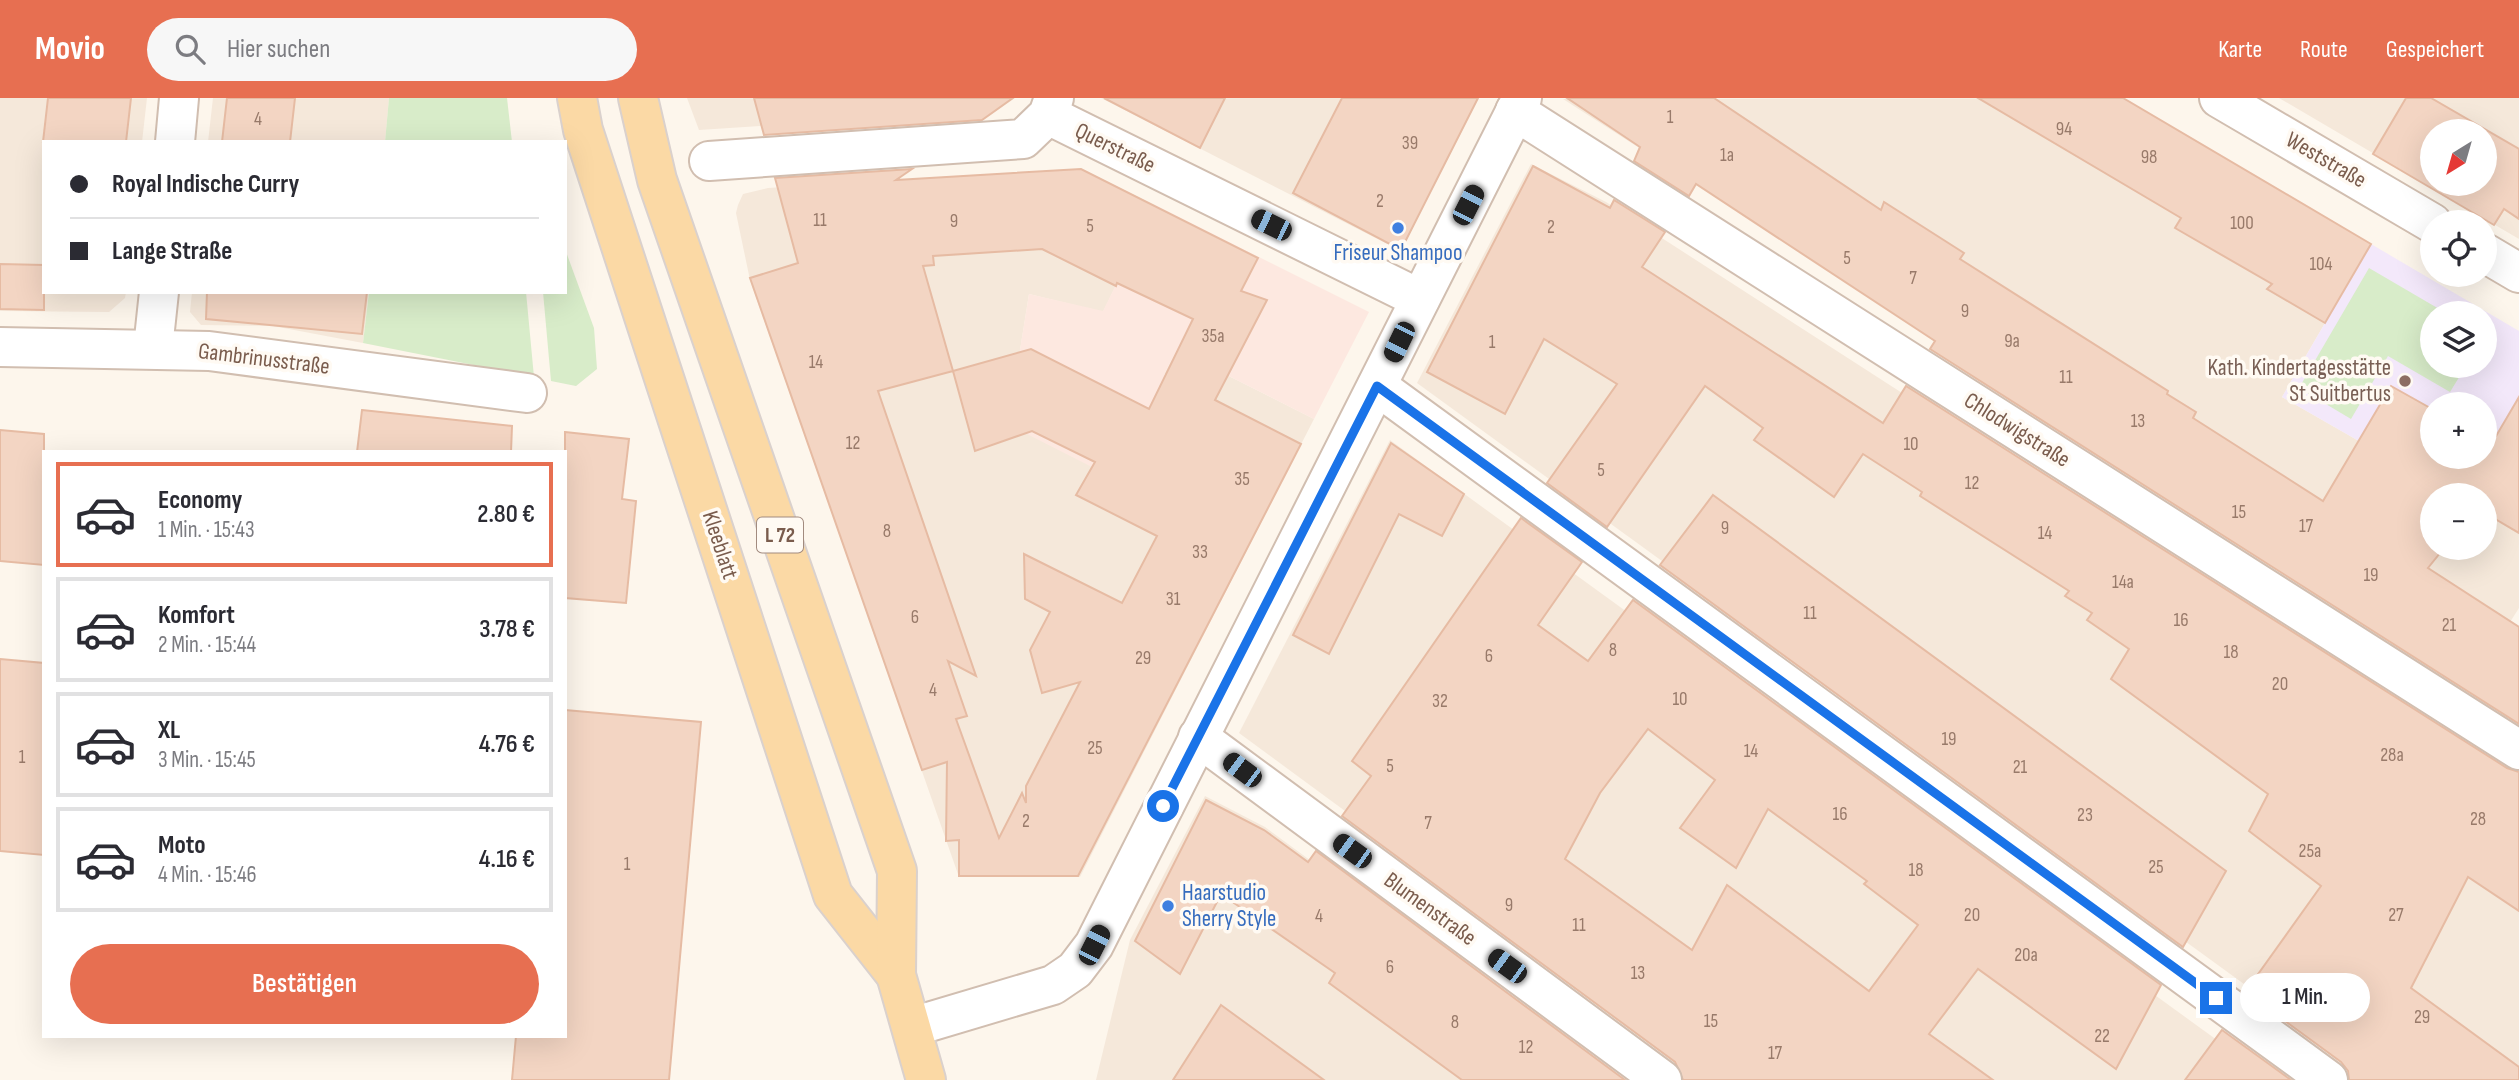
<!DOCTYPE html>
<html lang="de">
<head>
<meta charset="utf-8">
<style>
  :root { --surface:#fff; --page:#f7f7f7; --text:#2b2b33; --muted:#7c7c81; --line:#e1e1e2; --accent:#e76f51 }
  body { margin:0; font-family:"Sofia Sans Condensed",sans-serif; background:var(--page); color:var(--text); height:100vh; display:flex; flex-direction:column; font-size:26px; white-space:nowrap }
  * { box-sizing:border-box; margin:0 }
  p { font-size:23px; color:var(--muted) }
  .icon { flex:none; width:38px; height:38px; fill:none; stroke:currentColor; stroke-width:2; stroke-linecap:round; stroke-linejoin:round }
  .map { position:relative; flex:1; overflow:hidden }
  .sheet { position:absolute; left:42px; top:352px; width:525px; height:588px; display:flex; flex-direction:column; background:var(--surface); border-radius:0px; box-shadow:0 7px 28px #0002 }
  .sheet>* { flex:none }
  .guide { position:absolute; left:42px; top:42px; width:525px; height:154px; border-radius:0px; box-shadow:0 7px 28px #0002; display:grid; align-content:center; height:154px; padding:0 28px; background:var(--surface) }
  .needle { width:46px; rotate:217deg }
  .controls { position:absolute; left:2420px; top:21px; display:grid; gap:14px }
  .controls a { display:grid; place-items:center; width:77px; height:77px; border-radius:50%; background:var(--surface); box-shadow:0 7px 28px #0002; font-size:35px }
  .end { position:absolute; width:32px; height:32px; margin:-16px; border:9px solid #1a73e8; background:#fff; box-shadow:0 0 0 4px #fff }
  .from { border-radius:50% }
  .bubble { position:absolute; height:49px; border-radius:24px; background:var(--surface); box-shadow:0 7px 28px #0002; font-size:23px; font-weight:600; line-height:49px; text-align:center }
  .car { position:absolute; width:21px; height:42px; margin:-21px -10px; border-radius:9px; box-shadow:0 0 5px 2px #0007; background:linear-gradient(#222 24%,#8ab4d8 0 40%,#222 0 76%,#8ab4d8 0 86%,#222 0) }
  .guide b { display:flex; align-items:center; gap:24px; height:66px; font-size:26px }
  .guide b+b { border-top:2px solid var(--line) }
  .guide i { width:18px; height:18px; background:var(--text) }
  ul { padding:12px 0 0; list-style:none }
  li { display:flex; align-items:center; gap:21px; height:105px; margin:0 14px 10px; padding:0 14px; border:4px solid var(--line); border-radius:0px }
  li div { flex:1 }
  li b { display:block; font-size:26px }
  li em { font-style:normal; font-weight:600 }
  li.current { border-color:var(--accent) }
  li>.icon { width:63px; height:63px; stroke-width:1.5 }
  .cta { display:flex; gap:14px; margin-top:auto; padding:14px 28px }
  .cta a { flex:1; height:80px; border-radius:42px; background:var(--accent); color:#fff; font-size:28px; font-weight:600; line-height:80px; text-align:center }
  header { display:flex; align-items:center; gap:42px; box-sizing:border-box; height:98px; padding:0 35px; background:var(--accent); color:#fff }
  header strong { font-size:33px }
  nav { display:flex; gap:38px; margin-inline-start:auto; font-size:24px }
  .search { width:490px; height:63px; background:var(--page); display:flex; align-items:center; gap:18px; box-sizing:border-box; padding:0 24px; border-radius:38px; color:var(--muted); font-size:26px }
  .map>svg:first-child { display:block }
  .residential { fill:#f5e8da; fill-rule:evenodd }
  .commercial { fill:#fde8e0 }
  .education { fill:#f3e8fa; fill-rule:evenodd }
  .green { fill:#d8ecc9 }
  .building { fill:#f3d5c3; stroke:#e6bba3; stroke-width:2; fill-rule:evenodd }
  .lines { fill:none; stroke-linecap:round; stroke-linejoin:round }
  .minor-casing { stroke:#d1beb0; stroke-width:42 }
  .major-casing { stroke:#dad1cd; stroke-width:42 }
  .minor { stroke:#fff; stroke-width:38 }
  .major { stroke:#fbd9a5; stroke-width:38 }
  .route { stroke:#1a73e8; stroke-width:9 }
  .shop-dot { fill:#3f7fe0; stroke:#fffaf3; stroke-width:2.5 }
  .education-dot { fill:#8d6e63; stroke:#fffaf3; stroke-width:2.5 }
  .labels { text-anchor:middle; dominant-baseline:central; stroke-width:7; stroke-linejoin:round; paint-order:stroke }
  .number-label { font-size:19px; fill:#987a6a }
  .shield { fill:#fffaf3; stroke:#a28b7f; stroke-width:2 }
  .shield-label { font-size:21px; font-weight:bold; fill:#7a5c4d }
  .street-label { font-size:23px; fill:#7a5c4d; stroke:#fffaf3 }
  .shop-label { font-size:23px; fill:#366cbe; stroke:#fffaf3 }
  .education-label { font-size:23px; fill:#785e54; stroke:#fffaf3; text-anchor:end }
</style>
</head>
<body>
<header>
<strong>Movio</strong>
<div class="search"><svg class="icon" aria-label="search" viewBox="0 0 24 24"><circle cx="10" cy="10" r="6"/><path d="M15 15l6 6"/></svg>Hier suchen</div>
<nav><a>Karte</a><a>Route</a><a>Gespeichert</a></nav>
</header>
<div class="map">
<svg width="2519" height="982" viewBox="0 0 2519 982">
  <rect width="100%" height="100%" fill="#fdf6ec"/>
  <g class="residential">
    <polygon points="0,0 147,0 142,44 44,44 44,194 126,194 125,200 109,214 0,213"/>
    <polygon points="213,0 389,0 385,44 208,44"/>
    <polygon points="687,0 1012,0 997,12 699,32"/>
    <polygon points="1101,0 1479,0 1401,153"/>
    <polygon points="2122,0 2371,146 2282,299 2453,397 2432,397 2432,450 2485,450 2485,416 2519,435 2519,510 2471,585 1563,1"/>
    <path d="M2279,0H2519V141ZM2432,33H2485V86H2432Z"/>
    <polygon points="1531,66 1606,104 2519,693 2519,982 2376,982 1417,285"/>
    <polygon points="1082,71 1155,107 1103,214 1029,196 1018,265 1205,298 1164,276 1177,252 1314,321 1080,779 959,779 750,182 736,115 738,107 743,96 768,90"/>
    <polygon points="192,194 369,194 363,245 273,228 201,227 190,214"/>
    <polygon points="1390,342 2272,982 1711,982 1239,635"/>
    <polygon points="1205,698 1265,729 1609,982 1096,982 1130,842"/>
  </g>
  <polygon class="commercial" points="1155,107 1369,214 1314,321 1177,252 1164,277 1205,299 1153,400 1013,329 1005,258 1018,264 1029,196 1103,213"/>
  <path class="education" d="M2371,146L2519,233V435L2485,416V397H2453L2282,299ZM2432,215H2485V268H2432ZM2432,306H2485V359H2432Z"/>
  <g class="green">
    <polygon points="389,0 507,0 512,44 385,44"/>
    <polygon points="565,151 594,230 597,271 576,288 551,283 543,194 565,194"/>
    <polygon points="2369,170 2446,215 2432,215 2432,268 2466,268 2450,294 2388,258 2351,321 2299,290"/>
    <polygon points="369,194 526,194 534,279 363,245"/>
  </g>
  <g class="building">
    <polygon points="48,0 131,0 126,44 43,44"/>
    <polygon points="227,0 295,0 290,44 222,44"/>
    <polygon points="754,0 1013,0 982,22 764,37"/>
    <polygon points="1104,0 1225,0 1200,50"/>
    <polygon points="1342,0 1478,0 1401,152 1293,95"/>
    <polygon points="1567,0 1714,0 1881,112 1884,104 1964,155 1960,161 2168,293 2167,296 2196,314 2193,320 2323,403 2391,288 2432,311 2432,359 2485,359 2485,341 2492,345 2519,299 2519,435 2485,415 2485,397 2432,397 2432,450 2444,450 2428,470 2519,529 2519,626 1930,251 1935,243 1696,86 1689,98 1634,63 1640,49"/>
    <polygon points="1978,0 2123,0 2371,146 2325,225 2267,191 2272,186 2175,130 2181,120"/>
    <path d="M2406,0H2431L2519,51V121L2504,111L2494,127L2373,56ZM2432,33H2485V86H2432Z"/>
    <polygon points="1533,68 1610,110 1614,102 1665,134 1642,169 1883,325 1906,288 2507,670 2519,674 2519,813 2468,779 2411,890 2519,969 2519,982 2349,982 2348,973 2341,964 2248,896 2254,888 2251,886 2321,788 2249,733 2268,696 2111,581 2129,551 2087,522 2092,515 2065,498 2069,493 1920,398 1922,394 1863,356 1834,399 1754,342 1763,330 1705,288 1607,429 1547,385 1617,286 1544,241 1505,316 1427,274"/>
    <path d="M912,71L896,82L1081,71L1258,160L1241,193L1267,202L1215,302L1301,346L1078,778H959V742L946,743L947,664L922,672L750,180L798,165L775,80ZM1042,151L1116,188L1117,185L1193,221L1149,311L1031,251L953,273L923,168L934,167L933,158ZM953,273L975,353L1032,333L1095,364L1076,397L1157,438L1122,505L1024,456L1025,501L1050,514L1030,552L1042,595L1080,584L1026,688V705L1022,695L999,740L956,621L967,618L948,563L976,578L878,293Z"/>
    <polygon points="0,166 44,167 44,212 0,211"/>
    <polygon points="207,194 367,194 362,236 206,221"/>
    <polygon points="362,312 512,328 511,354 357,354"/>
    <polygon points="0,332 44,336 44,467 0,463"/>
    <polygon points="565,334 629,341 622,401 636,403 626,505 565,500"/>
    <polygon points="1391,345 1464,396 1442,438 1399,416 1329,556 1293,537"/>
    <polygon points="1713,397 2226,773 2183,849 1660,467"/>
    <path d="M1521,420L1582,464L1538,527L1588,563L1633,502L2161,887L2116,971L1978,871L1929,936L1993,982H1683L1675,964L1342,718L1371,678L1352,663ZM1648,631L1715,682L1680,730L1736,770L1768,711L1867,783L1864,786L1918,827L1869,893L1727,787L1692,852L1565,761L1600,695Z"/>
    <polygon points="0,561 44,565 44,757 0,753"/>
    <polygon points="565,612 701,624 669,982 512,982 516,938 565,938"/>
    <polygon points="1206,702 1264,732 1308,764 1316,753 1625,982 1462,982 1329,885 1335,875 1221,796 1180,876 1135,843"/>
    <polygon points="1221,907 1324,982 1173,982"/>
    <polygon points="2222,932 2291,982 2185,982"/>
  </g>
  <g class="lines">
    <defs>
      <g id="minor">
        <polyline points="2219,0 2432,125"/>
        <polyline points="1515,13 2519,652"/>
        <polyline points="1048,17 1420,201"/>
        <polyline points="175,44 179,0"/>
        <polyline points="709,63 1023,41 1048,17 1054,0"/>
        <polyline points="2485,155 2519,175"/>
        <polyline points="0,249 209,253 527,295"/>
        <polyline points="153,250 159,194"/>
        <polyline points="1377,288 2328,982"/>
        <polyline points="1198,639 1662,982"/>
        <polyline points="912,929 1053,887 1075,872 1094,847 1522,0"/>
      </g>
      <g id="major">
        <polyline points="577,0 583,32 833,797 896,877"/>
        <polyline points="638,0 657,82 897,773 896,877 926,982"/>
      </g>
    </defs>
    <use href="#minor" class="minor-casing"/>
    <use href="#major" class="major-casing"/>
    <use href="#minor" class="minor"/>
    <use href="#major" class="major"/>
  </g>
  <g class="lines">
    <polyline class="route" points="1163,708 1377,288 2216,900"/>
  </g>
  <g class="shop-dot">
    <circle cx="1398" cy="130" r="7"/>
    <circle cx="1168" cy="808" r="7"/>
  </g>
  <circle class="education-dot" cx="2405" cy="283" r="7"/>
  <g class="labels">
    <g class="number-label">
      <text x="1670" y="19">1</text>
      <text x="258" y="21">4</text>
      <text x="2064" y="31">94</text>
      <text x="1410" y="45">39</text>
      <text x="1727" y="57">1a</text>
      <text x="2149" y="59">98</text>
      <text x="1380" y="103">2</text>
      <text x="820" y="122">11</text>
      <text x="954" y="123">9</text>
      <text x="2242" y="125">100</text>
      <text x="1090" y="128">5</text>
      <text x="1551" y="129">2</text>
      <text x="1847" y="160">5</text>
      <text x="2321" y="166">104</text>
      <text x="1913" y="180">7</text>
      <text x="1965" y="213">9</text>
      <text x="1213" y="238">35a</text>
      <text x="2012" y="243">9a</text>
      <text x="1492" y="244">1</text>
      <text x="816" y="264">14</text>
      <text x="2066" y="279">11</text>
      <text x="2138" y="323">13</text>
      <text x="853" y="345">12</text>
      <text x="1911" y="346">10</text>
      <text x="1601" y="372">5</text>
      <text x="1242" y="381">35</text>
      <text x="1972" y="385">12</text>
      <text x="2239" y="414">15</text>
      <text x="2306" y="428">17</text>
      <text x="1725" y="430">9</text>
      <text x="887" y="433">8</text>
      <text x="2045" y="435">14</text>
      <text x="1200" y="454">33</text>
      <text x="2371" y="477">19</text>
      <text x="2123" y="484">14a</text>
      <text x="1173" y="501">31</text>
      <text x="1810" y="515">11</text>
      <text x="915" y="519">6</text>
      <text x="2181" y="522">16</text>
      <text x="2449" y="527">21</text>
      <text x="1613" y="552">8</text>
      <text x="2231" y="554">18</text>
      <text x="1489" y="558">6</text>
      <text x="1143" y="560">29</text>
      <text x="2280" y="586">20</text>
      <text x="933" y="592">4</text>
      <text x="1680" y="601">10</text>
      <text x="1440" y="603">32</text>
      <text x="1949" y="641">19</text>
      <text x="1095" y="650">25</text>
      <text x="1751" y="653">14</text>
      <text x="2392" y="657">28a</text>
      <text x="22" y="659">1</text>
      <text x="1390" y="668">5</text>
      <text x="2020" y="669">21</text>
      <text x="1840" y="716">16</text>
      <text x="2085" y="717">23</text>
      <text x="2478" y="721">28</text>
      <text x="1026" y="723">2</text>
      <text x="1428" y="725">7</text>
      <text x="2310" y="753">25a</text>
      <text x="627" y="766">1</text>
      <text x="2156" y="769">25</text>
      <text x="1916" y="772">18</text>
      <text x="1509" y="807">9</text>
      <text x="1972" y="817">20</text>
      <text x="2396" y="817">27</text>
      <text x="1319" y="818">4</text>
      <text x="1579" y="827">11</text>
      <text x="2026" y="857">20a</text>
      <text x="1390" y="869">6</text>
      <text x="1638" y="875">13</text>
      <text x="2422" y="919">29</text>
      <text x="1711" y="923">15</text>
      <text x="1455" y="924">8</text>
      <text x="2102" y="938">22</text>
      <text x="1526" y="949">12</text>
      <text x="1775" y="955">17</text>
    </g>
    <rect class="shield" x="757" y="419.5" width="46" height="35" rx="5"/>
    <g class="shield-label">
      <text x="780" y="437">L 72</text>
    </g>
    <g class="street-label">
      <text transform="translate(1115 50) rotate(26)">Querstraße</text>
      <text transform="translate(2326 62) rotate(30)">Weststraße</text>
      <text transform="translate(264 261) rotate(7)">Gambrinusstraße</text>
      <text transform="translate(2017 332) rotate(32)">Chlodwigstraße</text>
      <text transform="translate(720 447) rotate(72)">Kleeblatt</text>
      <text transform="translate(1430 811) rotate(36)">Blumenstraße</text>
    </g>
    <g class="shop-label">
      <text x="1398" y="155">Friseur Shampoo</text>
      <text x="1182" y="795" text-anchor="start">Haarstudio<tspan x="1182" dy="26">Sherry Style</tspan></text>
    </g>
    <g class="education-label">
      <text x="2391" y="270">Kath. Kindertagesstätte<tspan x="2391" dy="26">St Suitbertus</tspan></text>
    </g>
  </g>
</svg>
<div class="controls">
<a><svg class="needle" viewBox="-14 -14 28 28"><path d="M0-13l5 13h-10z" fill="#e53935"/><path d="M0 13l5-13h-10z" fill="#7c7c81"/></svg></a>
<a><svg class="icon" aria-label="locate" viewBox="0 0 24 24"><circle cx="12" cy="12" r="6"/><path d="M12 2v4M12 18v4M2 12h4M18 12h4"/></svg></a>
<a><svg class="icon" aria-label="layers" viewBox="0 0 24 24"><path d="M12 4l9 5-9 5-9-5zM3 14l9 5 9-5"/></svg></a>
<a>+</a>
<a>−</a>
</div>
<i class="end from" style="left:1163px;top:708px"></i>
<i class="end" style="left:2216px;top:900px"></i>
<div class="bubble" style="left:2240px;top:875px;width:130px">1 Min.</div>
<i class="car" style="left:1468px;top:107px;rotate:27deg"></i>
<i class="car" style="left:1271px;top:127px;rotate:296deg"></i>
<i class="car" style="left:1399px;top:244px;rotate:206deg"></i>
<i class="car" style="left:1242px;top:672px;rotate:307deg"></i>
<i class="car" style="left:1352px;top:753px;rotate:306deg"></i>
<i class="car" style="left:1094px;top:847px;rotate:27deg"></i>
<i class="car" style="left:1507px;top:868px;rotate:306deg"></i>
<div class="guide">
<b><i class="from"></i>Royal Indische Curry</b>
<b><i></i>Lange Straße</b>
</div>
<section class="sheet">
<ul>
<li class="current"><svg class="icon" aria-label="car" viewBox="0 0 24 24"><path d="M5 17H2v-5l4-1 3-4h7l3 4 3 1v5h-3M9 17h6M6 11h13"/><circle cx="7" cy="17" r="2"/><circle cx="17" cy="17" r="2"/></svg><div><b>Economy</b><p>1 Min. · 15:43</p></div><em>2.80 €</em></li>
<li><svg class="icon" aria-label="car" viewBox="0 0 24 24"><path d="M5 17H2v-5l4-1 3-4h7l3 4 3 1v5h-3M9 17h6M6 11h13"/><circle cx="7" cy="17" r="2"/><circle cx="17" cy="17" r="2"/></svg><div><b>Komfort</b><p>2 Min. · 15:44</p></div><em>3.78 €</em></li>
<li><svg class="icon" aria-label="car" viewBox="0 0 24 24"><path d="M5 17H2v-5l4-1 3-4h7l3 4 3 1v5h-3M9 17h6M6 11h13"/><circle cx="7" cy="17" r="2"/><circle cx="17" cy="17" r="2"/></svg><div><b>XL</b><p>3 Min. · 15:45</p></div><em>4.76 €</em></li>
<li><svg class="icon" aria-label="car" viewBox="0 0 24 24"><path d="M5 17H2v-5l4-1 3-4h7l3 4 3 1v5h-3M9 17h6M6 11h13"/><circle cx="7" cy="17" r="2"/><circle cx="17" cy="17" r="2"/></svg><div><b>Moto</b><p>4 Min. · 15:46</p></div><em>4.16 €</em></li>
</ul>
<div class="cta"><a>Bestätigen</a></div>
</section>
</div>
</body>
</html>
